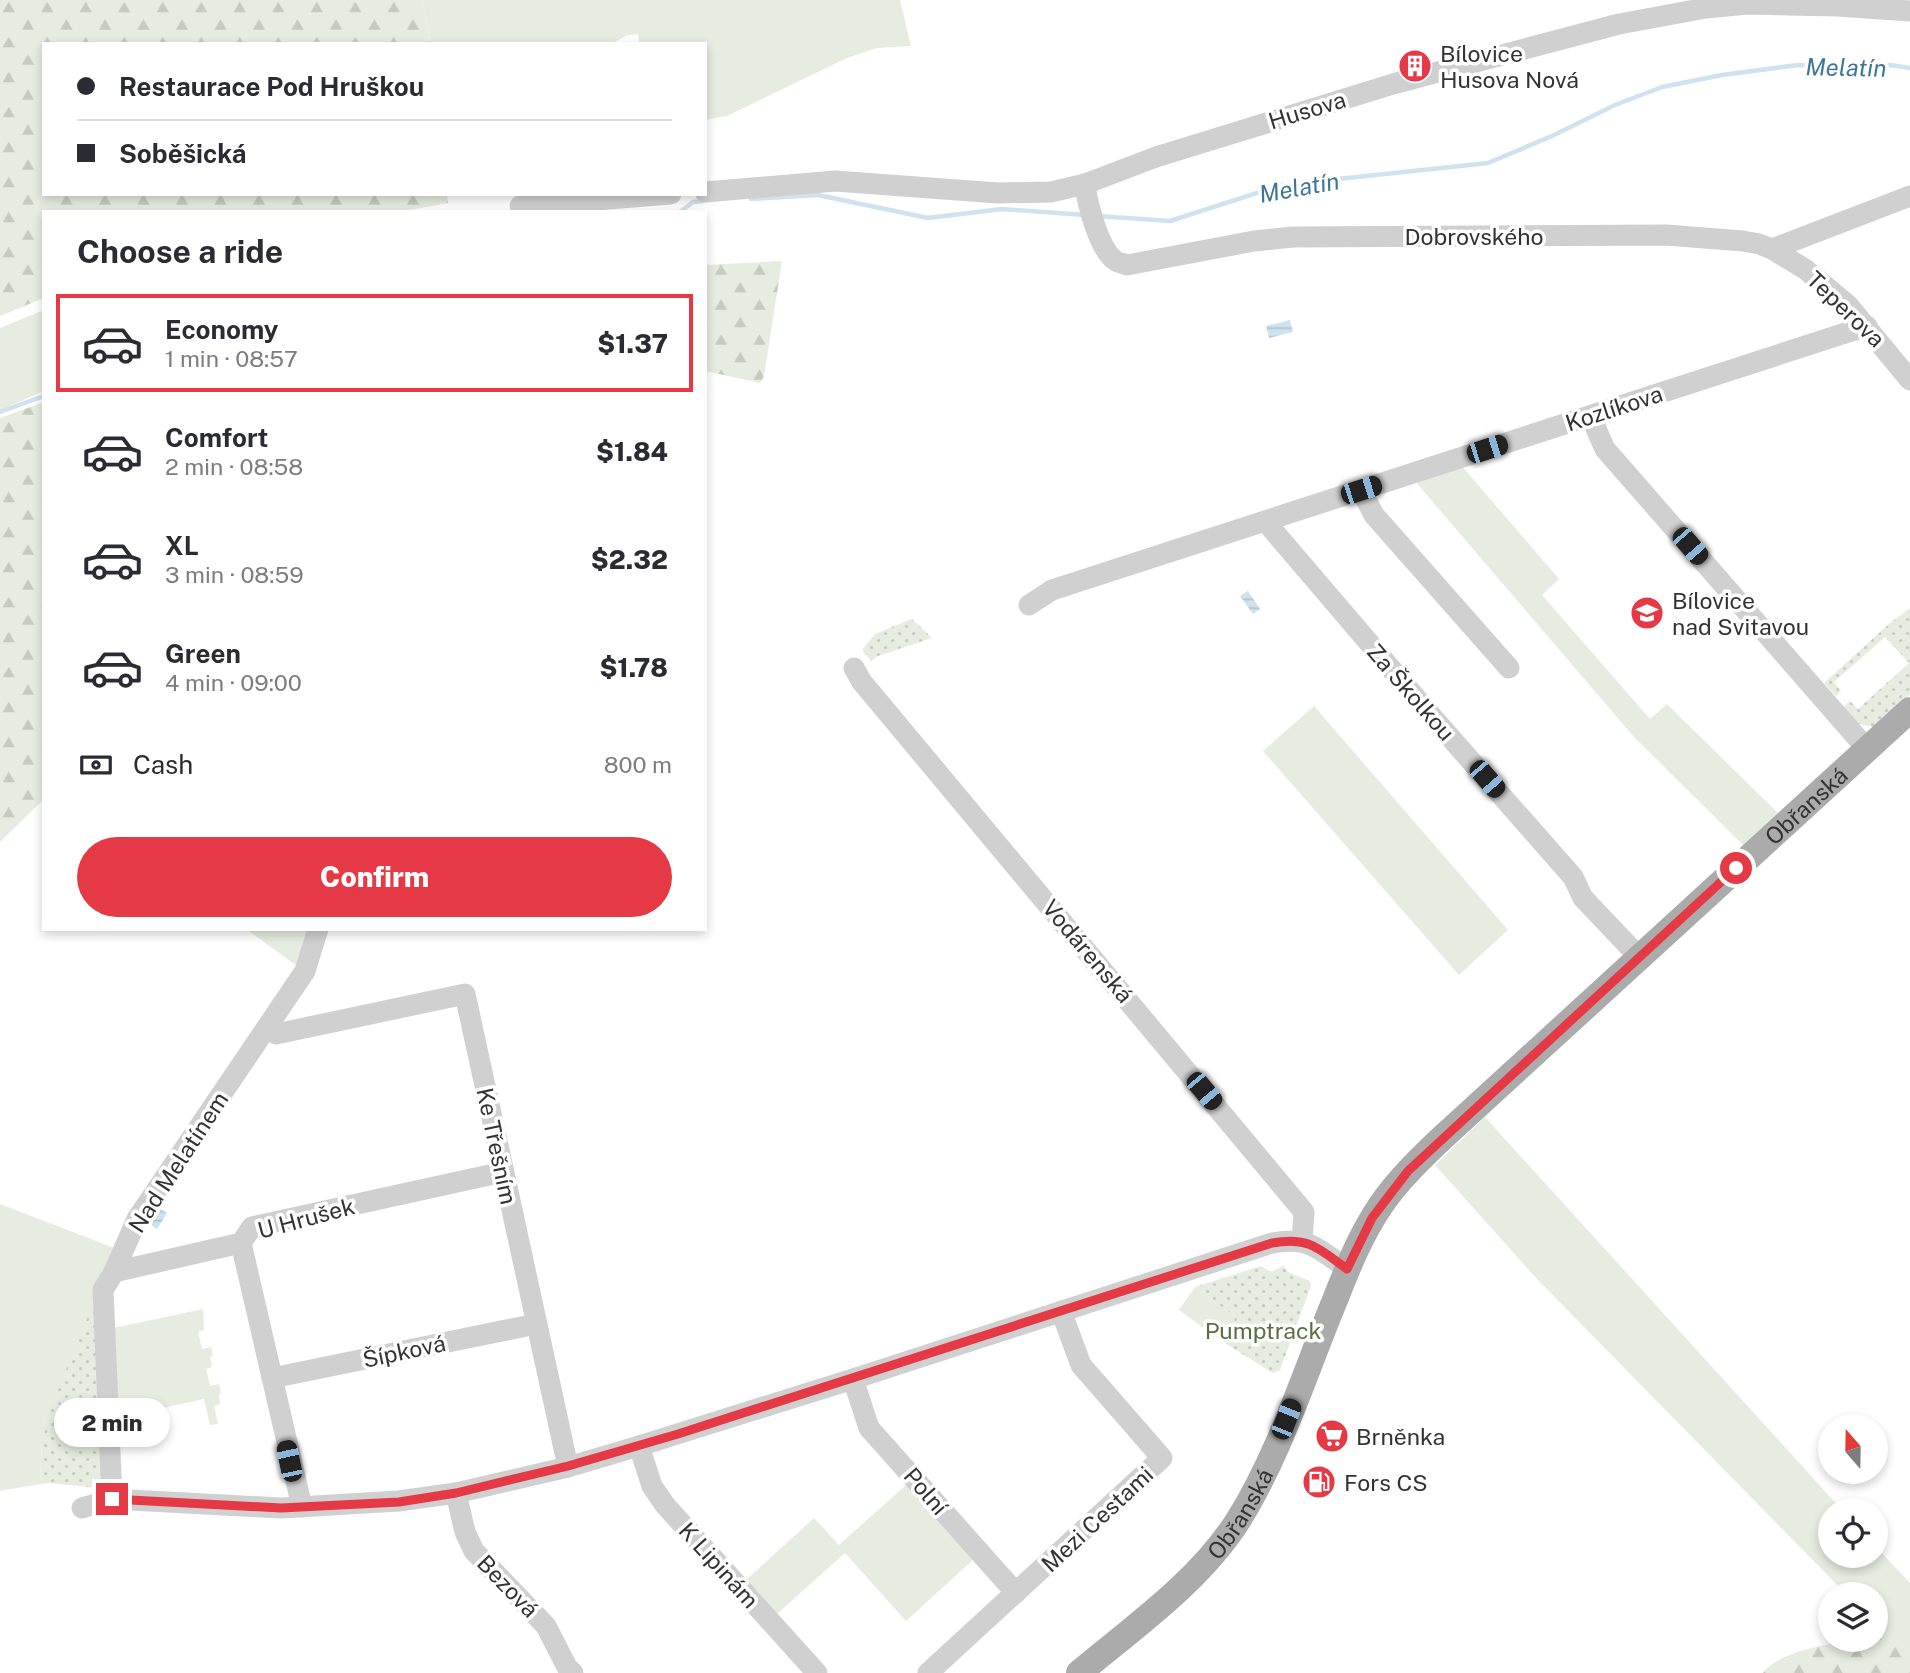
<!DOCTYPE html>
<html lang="en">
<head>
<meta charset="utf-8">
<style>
  :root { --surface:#fff; --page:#f7f7f7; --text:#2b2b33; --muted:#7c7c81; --line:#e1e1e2; --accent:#e63946 }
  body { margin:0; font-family:"Public Sans",sans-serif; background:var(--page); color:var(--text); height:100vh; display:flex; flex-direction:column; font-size:26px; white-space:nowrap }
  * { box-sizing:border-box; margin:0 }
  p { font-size:23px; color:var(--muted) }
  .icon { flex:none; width:38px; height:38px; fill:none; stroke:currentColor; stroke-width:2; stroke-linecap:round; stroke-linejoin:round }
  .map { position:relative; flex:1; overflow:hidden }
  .details { position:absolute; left:42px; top:210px; width:665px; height:721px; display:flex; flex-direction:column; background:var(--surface); border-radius:0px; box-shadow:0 4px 10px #0003 }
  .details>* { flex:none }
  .banner { position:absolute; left:42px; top:42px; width:665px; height:154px; border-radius:0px; box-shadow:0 4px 10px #0003; display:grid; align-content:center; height:154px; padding:0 35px; background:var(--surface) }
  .needle { width:46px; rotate:340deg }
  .fabs { position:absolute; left:1818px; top:1414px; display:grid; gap:14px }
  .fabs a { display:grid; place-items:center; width:70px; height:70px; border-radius:50%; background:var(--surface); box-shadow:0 4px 10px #0003; font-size:35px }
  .end { position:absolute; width:32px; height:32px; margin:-16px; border:9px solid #e63946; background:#fff; box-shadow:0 0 0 4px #fff }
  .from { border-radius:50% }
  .bubble { position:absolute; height:49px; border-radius:24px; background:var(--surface); box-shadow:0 4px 10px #0003; font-size:23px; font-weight:800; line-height:49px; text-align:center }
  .car { position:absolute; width:21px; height:42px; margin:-21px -10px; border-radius:9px; box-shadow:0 0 5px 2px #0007; background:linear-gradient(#222 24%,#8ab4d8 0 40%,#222 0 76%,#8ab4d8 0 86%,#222 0) }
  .banner b { display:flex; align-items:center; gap:24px; height:66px; font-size:26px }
  .banner b+b { border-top:2px solid var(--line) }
  .banner i { width:18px; height:18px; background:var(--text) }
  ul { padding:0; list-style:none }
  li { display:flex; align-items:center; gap:21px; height:98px; margin:0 14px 10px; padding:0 21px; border:4px solid transparent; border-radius:0px }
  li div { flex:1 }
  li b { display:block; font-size:26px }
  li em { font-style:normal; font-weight:800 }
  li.selected { border-color:var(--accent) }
  li>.icon { width:63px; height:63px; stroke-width:1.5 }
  h2 { padding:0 35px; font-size:32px; line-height:84px }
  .pay { display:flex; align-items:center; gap:18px; height:77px; padding:0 35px; font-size:26px }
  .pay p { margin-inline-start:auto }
  .cta { display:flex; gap:14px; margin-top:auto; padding:14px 35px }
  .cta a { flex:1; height:80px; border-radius:42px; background:var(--accent); color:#fff; font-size:28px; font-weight:800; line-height:80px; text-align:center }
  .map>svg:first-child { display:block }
  .green { fill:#e6ecdf }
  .forest { fill:url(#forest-firs) }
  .park { fill:url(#park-dots) }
  .water { fill:url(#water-rules) }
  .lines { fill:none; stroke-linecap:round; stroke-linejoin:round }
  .stream { stroke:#cfe2ee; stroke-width:4.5 }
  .minor { stroke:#d0d0d0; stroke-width:21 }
  .major { stroke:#ababab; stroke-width:26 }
  .route { stroke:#e63946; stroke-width:9 }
  .labels { text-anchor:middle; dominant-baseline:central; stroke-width:7; stroke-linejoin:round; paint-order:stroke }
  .poi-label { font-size:23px; fill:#333; stroke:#fff; text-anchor:start }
  .street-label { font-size:23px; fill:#333; stroke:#fff }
  .park-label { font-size:23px; fill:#56703f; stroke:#fff }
  .water-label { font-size:24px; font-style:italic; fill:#3f7597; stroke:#fff }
</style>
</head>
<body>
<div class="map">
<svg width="1910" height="1673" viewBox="0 0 1910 1673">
  <defs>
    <pattern id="forest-firs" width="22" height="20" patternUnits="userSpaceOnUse" patternTransform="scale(1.75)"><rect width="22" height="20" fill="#e6ecdf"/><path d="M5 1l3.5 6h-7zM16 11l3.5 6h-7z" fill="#c6cbc0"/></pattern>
    <pattern id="park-dots" width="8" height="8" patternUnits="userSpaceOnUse" patternTransform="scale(1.75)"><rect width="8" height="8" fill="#e6ecdf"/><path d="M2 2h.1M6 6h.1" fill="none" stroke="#c6cbc0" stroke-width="1.8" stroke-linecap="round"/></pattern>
    <pattern id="water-rules" width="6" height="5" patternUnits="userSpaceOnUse" patternTransform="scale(1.75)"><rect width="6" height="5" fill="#cfe2ee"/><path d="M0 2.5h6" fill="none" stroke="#b2c2cd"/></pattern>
  </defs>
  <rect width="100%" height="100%" fill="#fff"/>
  <g class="green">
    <polygon points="422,0 900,0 911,46 877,48 847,58 727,116 705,120 705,44 639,44 638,34 627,35 612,44 431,44"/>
    <polygon points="44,310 44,391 0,410 0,328"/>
    <polygon points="1461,465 1559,579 1542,595 1650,719 1667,704 1778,813 1743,845 1634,737 1414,480"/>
    <polygon points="1314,706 1508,930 1459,975 1263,751"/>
    <polygon points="246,929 311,929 300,968"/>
    <polygon points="1485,1117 1842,1510 1830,1510 1830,1556 1876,1556 1876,1547 1910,1583 1910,1653 1876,1623 1876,1594 1846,1594 1536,1278 1435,1165"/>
    <polygon points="0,1204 117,1249 42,1442 40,1484 0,1491"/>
    <polygon points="1195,1287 1236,1317 1220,1340 1179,1310"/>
    <polygon points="203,1309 204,1330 198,1332 202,1349 211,1347 213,1356 210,1357 212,1367 206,1369 210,1386 219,1384 221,1393 219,1394 220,1404 214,1406 218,1424 210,1425 204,1399 116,1418 109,1329"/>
    <polygon points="907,1484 974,1559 906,1621 845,1553 777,1614 746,1580 814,1518 839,1545"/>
  </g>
  <g class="forest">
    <polygon points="0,0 422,0 431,44 44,44 44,194 447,194 448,203 400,212 44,212 44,298 0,316"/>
    <polygon points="782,261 764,376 760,383 705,371 705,265"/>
    <polygon points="44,402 44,799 0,842 0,418"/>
    <path d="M1876,1623L1910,1653V1673H1763C1781,1648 1847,1640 1876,1640Z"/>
  </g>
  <g class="park">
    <polygon points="1910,608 1910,694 1873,727 1855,723 1842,708 1850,701 1858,709 1909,663 1885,637 1834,682 1841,691 1836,696 1824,683 1890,623"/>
    <polygon points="912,619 932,638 878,656 871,661 862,650 875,634"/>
    <polygon points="1261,1266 1271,1272 1283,1266 1288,1272 1310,1281 1311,1286 1280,1370 1273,1373 1220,1340 1236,1317 1195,1287"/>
    <polygon points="98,1292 106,1489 50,1483 40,1484 42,1442 51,1406"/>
  </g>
  <g class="water">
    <polygon points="1290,320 1293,332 1269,338 1266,326"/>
    <polygon points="1248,591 1260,609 1253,614 1240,596"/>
    <polygon points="159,1208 167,1213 157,1229 148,1223"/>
  </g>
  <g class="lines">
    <g class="stream">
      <polyline points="751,199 818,195 928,218 1002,209 1085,215"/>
      <polyline points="680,212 693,202 703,201"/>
      <polyline points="1097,216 1170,221 1282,185 1488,163 1552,136 1615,105 1662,87 1722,75 1798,65 1838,68 1891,65 1910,68"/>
      <polyline points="0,412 44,396"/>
    </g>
    <g class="minor">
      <path d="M1085,184C1087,202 1099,251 1116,261C1119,263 1123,263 1127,265L1254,241L1293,237L1666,235L1743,241L1759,244L1772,249L1805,269L1848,305L1910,380"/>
      <polyline points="705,192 835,181 998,193 1051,192 1085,184 1156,157 1393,84 1619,24 1706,8 1747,4 1837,6 1910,11"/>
      <polyline points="520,206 671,194"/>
      <polyline points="1772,249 1910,196"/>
      <polyline points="1592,415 1597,431 1605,449 1867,749"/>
      <polyline points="1361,490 1374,515 1509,668"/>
      <polyline points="1265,521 1435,720 1573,877 1583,898 1640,958"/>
      <polyline points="1029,605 1052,590 1867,326"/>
      <polyline points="854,668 862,682 1304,1212 1302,1241"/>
      <polyline points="276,1034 465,994 568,1467"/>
      <polyline points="241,1243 302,1507"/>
      <polyline points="114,1272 241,1243 252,1227 503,1172"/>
      <polyline points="272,1378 536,1324"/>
      <polyline points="853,1379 869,1428 1016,1593"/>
      <polyline points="639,1446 652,1486 665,1505 817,1673"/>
      <polyline points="456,1493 465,1532 474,1551 546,1626 567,1667 573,1673"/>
      <polyline points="112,1499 103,1290 114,1272 137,1219 305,971 318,929"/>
      <path d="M82,1508L112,1499L281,1508L399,1501L456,1493L568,1467L639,1446L853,1379L1272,1243C1309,1236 1319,1249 1347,1269"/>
      <polyline points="928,1673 1162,1458 1081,1365 1061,1311"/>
    </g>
    <path class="major" id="s1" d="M1079,1673C1135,1626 1200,1581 1239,1519C1280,1453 1305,1372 1335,1300C1348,1267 1361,1234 1381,1205C1398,1180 1420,1159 1442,1138L1910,710"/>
  </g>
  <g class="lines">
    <path class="route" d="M112,1499L281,1508L399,1502L456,1493L568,1466L678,1434L1272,1243C1309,1236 1319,1249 1347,1269L1372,1218L1408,1171L1736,868"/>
  </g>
  <defs>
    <symbol id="building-disc" viewBox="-11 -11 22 22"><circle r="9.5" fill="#e63946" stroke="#fff"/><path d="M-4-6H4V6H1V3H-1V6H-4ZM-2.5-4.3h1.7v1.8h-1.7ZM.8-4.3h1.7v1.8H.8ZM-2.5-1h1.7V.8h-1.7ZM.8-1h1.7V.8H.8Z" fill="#fff"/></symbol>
    <symbol id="school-disc" viewBox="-11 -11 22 22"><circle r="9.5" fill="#e63946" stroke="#fff"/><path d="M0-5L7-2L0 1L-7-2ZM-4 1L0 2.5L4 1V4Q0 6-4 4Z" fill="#fff"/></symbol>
    <symbol id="supermarket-disc" viewBox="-11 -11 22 22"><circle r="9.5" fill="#e63946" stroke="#fff"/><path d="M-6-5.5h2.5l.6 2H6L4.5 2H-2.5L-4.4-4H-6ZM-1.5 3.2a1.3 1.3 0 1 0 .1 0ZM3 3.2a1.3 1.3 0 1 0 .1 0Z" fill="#fff"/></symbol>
    <symbol id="fuel-disc" viewBox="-11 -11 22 22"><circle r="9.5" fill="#e63946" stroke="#fff"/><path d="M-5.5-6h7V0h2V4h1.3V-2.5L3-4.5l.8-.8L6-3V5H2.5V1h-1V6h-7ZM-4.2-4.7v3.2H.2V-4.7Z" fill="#fff"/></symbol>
  </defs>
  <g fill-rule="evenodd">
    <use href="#building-disc" x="1396" y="47" width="38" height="38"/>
    <use href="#school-disc" x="1628" y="594" width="38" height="38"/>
    <use href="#supermarket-disc" x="1313" y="1417" width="38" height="38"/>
    <use href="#fuel-disc" x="1300" y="1463" width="38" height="38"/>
  </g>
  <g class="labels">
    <g class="poi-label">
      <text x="1440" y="53">Bílovice<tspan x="1440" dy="26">Husova Nová</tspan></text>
      <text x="1672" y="600">Bílovice<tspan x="1672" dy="26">nad Svitavou</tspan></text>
      <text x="1356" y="1436">Brněnka</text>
      <text x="1344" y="1482">Fors CS</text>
    </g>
    <g class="street-label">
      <text transform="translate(1307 110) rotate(-17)">Husova</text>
      <text x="1474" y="236">Dobrovského</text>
      <text transform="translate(1846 309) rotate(44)">Teperova</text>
      <text transform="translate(1614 408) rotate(-18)">Kozlíkova</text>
      <text transform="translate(1411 692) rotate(49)">Za Školkou</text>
      <text stroke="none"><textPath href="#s1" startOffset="1152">Obřanská</textPath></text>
      <text transform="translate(1088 951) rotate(50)">Vodárenská</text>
      <text transform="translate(497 1146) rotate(78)">Ke Třešním</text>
      <text transform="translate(178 1162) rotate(-57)">Nad Melatínem</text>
      <text transform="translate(306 1218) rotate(-15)">U Hrušek</text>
      <text transform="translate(404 1351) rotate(-12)">Šípková</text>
      <text transform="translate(926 1491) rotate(49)">Polní</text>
      <text stroke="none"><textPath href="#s1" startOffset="228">Obřanská</textPath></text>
      <text transform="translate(1097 1519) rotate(-43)">Mezi Cestami</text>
      <text transform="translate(719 1565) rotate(48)">K Lipinám</text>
      <text transform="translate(508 1586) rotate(46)">Bezová</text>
    </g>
    <g class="park-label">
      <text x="1263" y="1330">Pumptrack</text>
    </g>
    <g class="water-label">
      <text transform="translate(1846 67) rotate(1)">Melatín</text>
      <text transform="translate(1299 187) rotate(-10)">Melatín</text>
    </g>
  </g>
</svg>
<div class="fabs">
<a><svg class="needle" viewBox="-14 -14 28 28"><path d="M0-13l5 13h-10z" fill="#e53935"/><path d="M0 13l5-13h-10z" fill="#7c7c81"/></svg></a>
<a><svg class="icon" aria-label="locate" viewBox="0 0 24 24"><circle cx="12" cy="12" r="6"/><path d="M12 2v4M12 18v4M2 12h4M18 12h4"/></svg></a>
<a><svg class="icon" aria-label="layers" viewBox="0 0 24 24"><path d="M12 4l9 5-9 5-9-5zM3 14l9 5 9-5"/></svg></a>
</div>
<i class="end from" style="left:1736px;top:868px"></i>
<i class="end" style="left:112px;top:1499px"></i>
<div class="bubble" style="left:54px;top:1398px;width:116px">2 min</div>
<i class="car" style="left:1487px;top:449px;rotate:72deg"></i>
<i class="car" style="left:1361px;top:490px;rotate:72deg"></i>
<i class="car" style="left:1690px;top:546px;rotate:139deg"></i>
<i class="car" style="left:1487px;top:779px;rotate:139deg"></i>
<i class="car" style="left:1204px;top:1091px;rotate:140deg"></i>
<i class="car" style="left:1286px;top:1419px;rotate:22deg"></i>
<i class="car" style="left:289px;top:1461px;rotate:348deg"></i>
<div class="banner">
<b><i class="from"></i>Restaurace Pod Hruškou</b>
<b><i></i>Soběšická</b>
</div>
<section class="details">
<h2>Choose a ride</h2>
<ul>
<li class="selected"><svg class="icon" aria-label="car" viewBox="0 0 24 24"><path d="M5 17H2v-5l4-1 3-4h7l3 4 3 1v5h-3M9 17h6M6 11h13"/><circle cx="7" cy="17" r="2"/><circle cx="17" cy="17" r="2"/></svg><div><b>Economy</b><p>1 min · 08:57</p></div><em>$1.37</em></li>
<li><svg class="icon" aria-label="car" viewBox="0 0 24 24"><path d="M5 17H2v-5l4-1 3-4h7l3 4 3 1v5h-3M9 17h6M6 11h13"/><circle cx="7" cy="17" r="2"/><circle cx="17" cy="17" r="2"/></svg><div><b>Comfort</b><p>2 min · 08:58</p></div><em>$1.84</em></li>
<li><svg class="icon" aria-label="car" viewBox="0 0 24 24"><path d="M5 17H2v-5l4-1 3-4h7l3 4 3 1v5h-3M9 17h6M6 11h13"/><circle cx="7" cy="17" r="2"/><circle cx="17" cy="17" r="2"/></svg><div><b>XL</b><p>3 min · 08:59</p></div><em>$2.32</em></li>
<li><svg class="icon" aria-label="car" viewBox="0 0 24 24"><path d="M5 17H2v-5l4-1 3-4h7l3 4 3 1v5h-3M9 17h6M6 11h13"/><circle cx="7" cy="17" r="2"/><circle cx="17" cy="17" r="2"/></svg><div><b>Green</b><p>4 min · 09:00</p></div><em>$1.78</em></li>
</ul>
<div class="pay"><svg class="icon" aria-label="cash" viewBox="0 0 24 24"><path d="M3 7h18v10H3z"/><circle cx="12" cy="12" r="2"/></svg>Cash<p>800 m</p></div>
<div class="cta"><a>Confirm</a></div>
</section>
</div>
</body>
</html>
